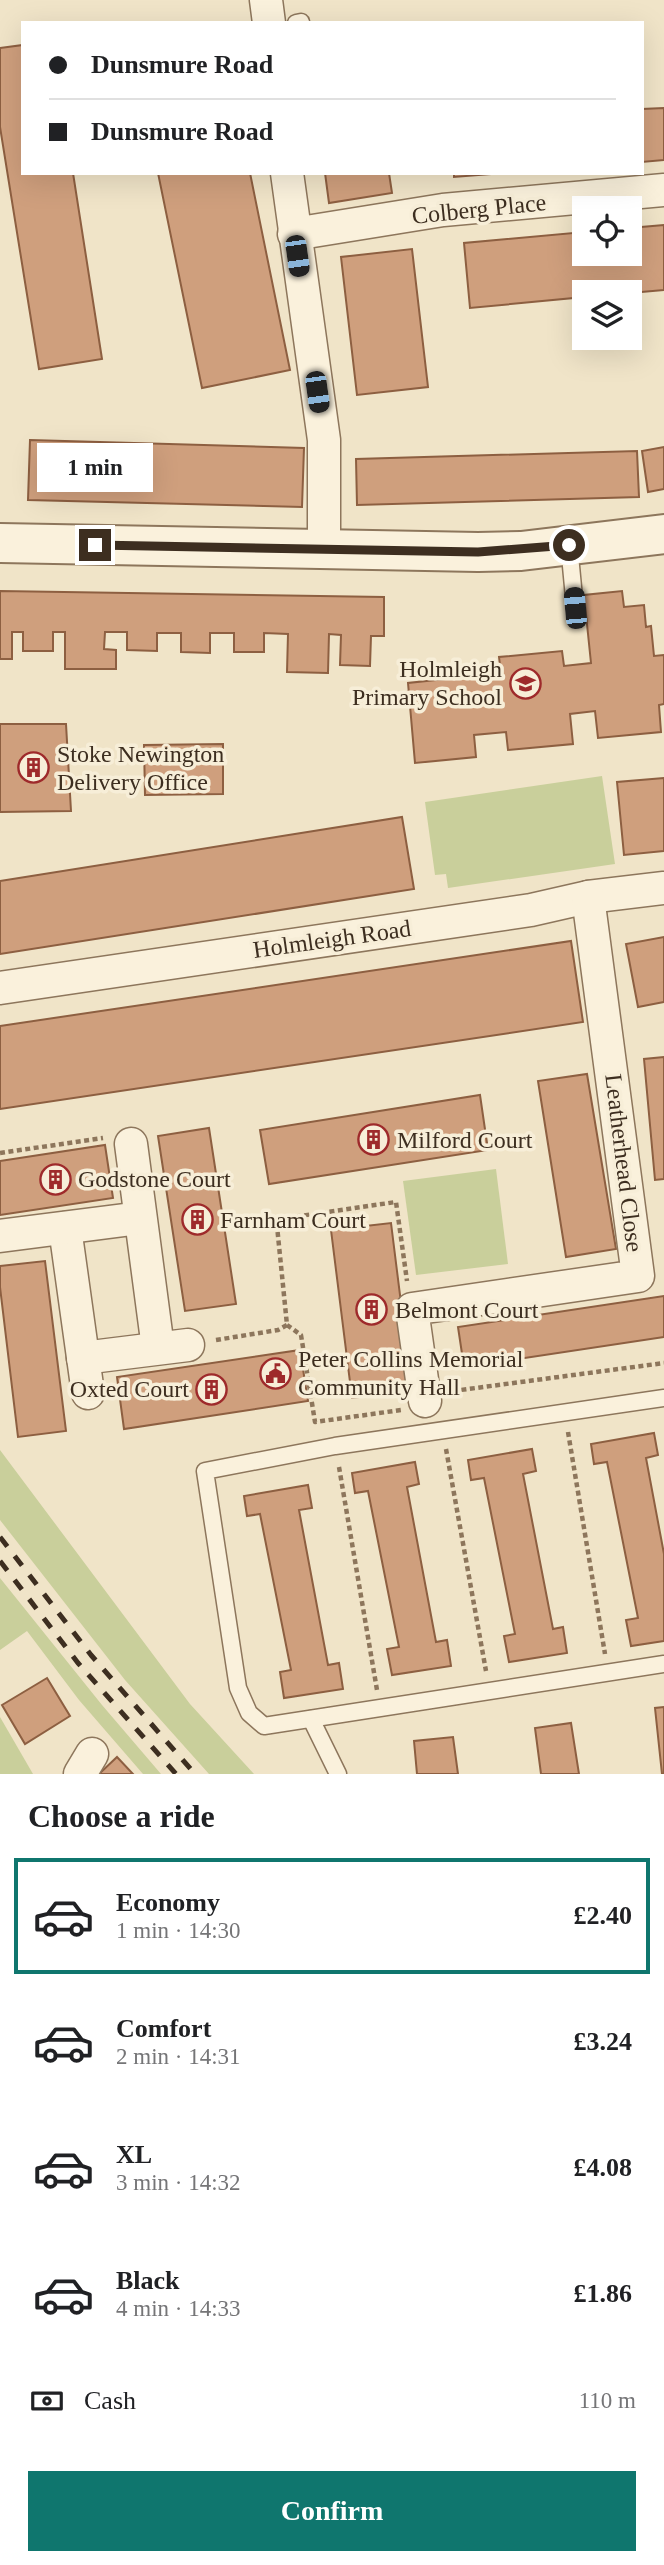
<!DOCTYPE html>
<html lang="en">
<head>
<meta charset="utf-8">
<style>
  :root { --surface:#fff; --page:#f2f2f2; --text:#202124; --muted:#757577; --line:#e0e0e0; --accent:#0f766e }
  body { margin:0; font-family:Georgia,serif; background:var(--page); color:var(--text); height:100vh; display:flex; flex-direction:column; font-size:26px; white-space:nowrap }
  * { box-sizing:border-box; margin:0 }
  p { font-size:23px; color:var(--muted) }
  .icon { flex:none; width:38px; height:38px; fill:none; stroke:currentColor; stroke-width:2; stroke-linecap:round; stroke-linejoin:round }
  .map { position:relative; height:1774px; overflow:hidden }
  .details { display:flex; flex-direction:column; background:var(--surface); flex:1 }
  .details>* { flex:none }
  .guide { position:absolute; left:21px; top:21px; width:623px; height:154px; border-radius:0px; box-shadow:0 7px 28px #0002; display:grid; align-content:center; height:154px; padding:0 28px; background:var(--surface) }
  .controls { position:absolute; left:572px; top:196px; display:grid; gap:14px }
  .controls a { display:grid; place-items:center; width:70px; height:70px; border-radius:0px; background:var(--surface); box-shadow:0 7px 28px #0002; font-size:35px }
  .end { position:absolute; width:32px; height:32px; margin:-16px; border:9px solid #3d2e20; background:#fff; box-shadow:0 0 0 4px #fff }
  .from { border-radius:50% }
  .bubble { position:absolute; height:49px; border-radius:0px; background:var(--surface); box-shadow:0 7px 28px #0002; font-size:23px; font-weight:700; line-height:49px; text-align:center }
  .car { position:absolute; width:21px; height:42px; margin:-21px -10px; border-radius:9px; box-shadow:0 0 5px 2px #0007; background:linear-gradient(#222 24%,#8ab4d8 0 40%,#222 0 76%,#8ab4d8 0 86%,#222 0) }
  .guide b { display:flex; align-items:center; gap:24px; height:66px; font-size:26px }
  .guide b+b { border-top:2px solid var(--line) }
  .guide i { width:18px; height:18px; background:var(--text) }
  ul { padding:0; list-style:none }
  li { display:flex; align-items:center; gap:21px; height:116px; margin:0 14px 10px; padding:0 14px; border:4px solid transparent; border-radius:0px }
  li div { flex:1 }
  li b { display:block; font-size:26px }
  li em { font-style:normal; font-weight:700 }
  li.current { border-color:var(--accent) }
  li>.icon { width:63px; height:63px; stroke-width:1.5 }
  h2 { padding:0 28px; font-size:32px; line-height:84px }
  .pay { display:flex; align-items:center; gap:18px; height:77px; padding:0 28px; font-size:26px }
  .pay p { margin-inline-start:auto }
  .primary-button { display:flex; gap:14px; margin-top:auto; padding:14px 28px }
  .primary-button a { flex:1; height:80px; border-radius:0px; background:var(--accent); color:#fff; font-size:28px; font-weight:700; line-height:80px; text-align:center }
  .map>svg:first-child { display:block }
  .green { fill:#c9cf9b }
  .building { fill:#cf9f7d; stroke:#8d5f41; stroke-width:2 }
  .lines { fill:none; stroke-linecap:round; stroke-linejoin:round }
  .service-casing { stroke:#8d765c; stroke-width:19 }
  .minor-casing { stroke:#8d765c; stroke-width:35 }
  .tertiary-casing { stroke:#8d765c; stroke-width:42 }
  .path { stroke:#8d765c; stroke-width:4.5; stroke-dasharray:5 3.5; stroke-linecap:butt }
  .service { stroke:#faf1dc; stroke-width:16 }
  .minor { stroke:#faf1dc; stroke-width:32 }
  .tertiary { stroke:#faf1dc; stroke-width:38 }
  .rail { stroke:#3d2e20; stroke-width:5; stroke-dasharray:12 12; stroke-linecap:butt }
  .route { stroke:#3d2e20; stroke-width:9 }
  .labels { text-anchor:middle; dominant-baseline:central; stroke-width:7; stroke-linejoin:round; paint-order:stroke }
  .street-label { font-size:24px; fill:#3d2e20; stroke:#f7eed8 }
  .poi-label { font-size:24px; fill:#3d2e20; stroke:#f7eed8; text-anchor:start }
</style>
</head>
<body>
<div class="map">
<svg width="664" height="1774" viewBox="0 0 664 1774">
  <rect width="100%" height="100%" fill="#f0e4c8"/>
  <g class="green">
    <polygon points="602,776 615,864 448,888 446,874 435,875 425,802"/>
    <polygon points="496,1169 508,1264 416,1275 403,1181"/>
    <polygon points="0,1450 190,1704 254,1774 209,1774 125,1680 0,1520"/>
    <polygon points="0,1578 102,1705 161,1774 143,1774 79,1700 27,1631 0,1650"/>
    <polygon points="0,1717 33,1774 0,1774"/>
  </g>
  <g class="building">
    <polygon points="23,45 23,173 73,173 102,359 39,369 0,127 0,48"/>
    <polygon points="664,108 664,160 642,162 642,109"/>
    <polygon points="158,173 250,173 290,370 202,388"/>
    <polygon points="325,173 389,173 392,193 329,203"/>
    <polygon points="454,173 504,173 454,177"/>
    <polygon points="664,225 664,290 630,293 584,292 584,297 470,308 464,243 584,232 584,254 630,254 630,228"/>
    <polygon points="412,249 428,387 357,395 341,257"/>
    <polygon points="30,440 304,448 302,507 28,500"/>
    <polygon points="664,447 664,489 648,492 642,451"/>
    <polygon points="637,451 639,497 357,505 356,459"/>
    <polygon points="0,591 384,597 384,636 371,636 370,666 340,665 341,635 329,634 328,673 287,672 288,634 264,633 264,652 234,652 234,633 210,633 210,653 181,652 181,633 157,633 157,651 127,650 127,632 105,632 104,649 116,650 116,669 65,669 65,632 53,632 53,651 23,651 23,632 12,632 12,659 0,659"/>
    <polygon points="622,591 624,607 644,605 646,627 651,626 654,656 664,655 664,704 659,705 661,732 598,738 595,711 570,714 573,744 508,750 506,732 474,735 476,757 415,763 408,683 501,673 499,657 562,651 564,666 591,663 584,595"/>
    <polygon points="0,724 66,724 71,811 0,812"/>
    <polygon points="223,744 223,794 145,795 144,745"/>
    <polygon points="664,778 664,851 624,855 617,782"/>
    <polygon points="402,817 414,889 0,954 0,881"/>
    <polygon points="664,937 664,1002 638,1007 626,944"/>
    <polygon points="571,941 583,1022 0,1109 0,1026"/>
    <polygon points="664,1057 664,1179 655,1180 644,1059"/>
    <polygon points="587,1074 616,1249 566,1257 538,1081"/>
    <polygon points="480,1095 488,1150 269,1184 260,1130"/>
    <polygon points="209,1128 236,1304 185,1311 158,1136"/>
    <polygon points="105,1145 113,1198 0,1215 0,1161"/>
    <polygon points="391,1223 412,1391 352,1398 331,1230"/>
    <polygon points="45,1261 66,1431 18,1437 0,1287 0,1266"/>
    <polygon points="664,1296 664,1337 464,1367 458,1327"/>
    <polygon points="300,1350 308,1401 124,1429 117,1377"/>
    <polygon points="654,1433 658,1455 646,1458 664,1554 664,1641 631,1646 626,1620 638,1618 607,1462 594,1464 591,1444"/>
    <polygon points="532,1449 536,1471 523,1474 553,1629 563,1627 567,1653 509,1662 504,1636 515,1634 484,1478 471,1480 468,1460"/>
    <polygon points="415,1462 419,1484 407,1487 436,1642 447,1640 451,1666 392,1675 387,1649 399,1647 368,1491 355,1493 352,1473"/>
    <polygon points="308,1485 312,1508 299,1510 328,1665 339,1663 343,1689 284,1698 280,1672 291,1670 260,1514 247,1516 244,1496"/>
    <polygon points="47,1678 70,1716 25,1744 2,1705"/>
    <polygon points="664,1707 664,1774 662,1774 655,1708"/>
    <polygon points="571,1723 579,1774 541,1774 535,1728"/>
    <polygon points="453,1737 458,1774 417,1774 414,1741"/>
    <polygon points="117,1757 133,1774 99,1774"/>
  </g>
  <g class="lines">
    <defs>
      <g id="service">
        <polyline points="296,23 301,22"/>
        <polyline points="569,545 575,608"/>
        <polyline points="664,1398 335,1446 205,1471 238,1688 249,1713 264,1726 664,1664"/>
        <polyline points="311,1719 338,1774"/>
      </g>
      <g id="minor">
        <polyline points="266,0 269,23"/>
        <polyline points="287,173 324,440 324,549"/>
        <polyline points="294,234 443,210 664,190"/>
        <polyline points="0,988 531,910 588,897 664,888"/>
        <polyline points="131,1144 158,1348"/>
        <polyline points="65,1228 88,1393"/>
        <polyline points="0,1236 140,1218"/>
        <polyline points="83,1358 188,1345"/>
        <polyline points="425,1401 412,1309 638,1276 588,897"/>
        <polyline points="80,1774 92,1754"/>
      </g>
      <polyline id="tertiary" points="0,543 478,552 521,551 664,534"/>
    </defs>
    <use href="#service" class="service-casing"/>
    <use href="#minor" class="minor-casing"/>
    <use href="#tertiary" class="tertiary-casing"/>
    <g class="path">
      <polyline points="0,1153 103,1138"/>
      <polyline points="287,1325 301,1335 315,1422 401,1410"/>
      <polyline points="216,1340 278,1330 287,1325 277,1226 279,1221 286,1218 396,1202 407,1281"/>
      <polyline points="453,1391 664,1363"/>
      <polyline points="568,1432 605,1654"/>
      <polyline points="446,1449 486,1671"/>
      <polyline points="339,1467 377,1690"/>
    </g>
    <use href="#service" class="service"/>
    <use href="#minor" class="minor"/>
    <use href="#tertiary" class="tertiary"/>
    <g class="rail">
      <polyline points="0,1537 91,1655 195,1774"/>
      <polyline points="0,1561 78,1663 176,1774"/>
    </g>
  </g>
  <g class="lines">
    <polyline class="route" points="95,545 478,552 569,545"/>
  </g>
  <defs>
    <symbol id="school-ring" viewBox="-11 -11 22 22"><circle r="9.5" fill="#f7eed8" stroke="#9e2a2b" stroke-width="1.5"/><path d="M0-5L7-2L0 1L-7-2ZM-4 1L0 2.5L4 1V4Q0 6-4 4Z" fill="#9e2a2b"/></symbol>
    <symbol id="building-ring" viewBox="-11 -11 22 22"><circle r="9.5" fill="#f7eed8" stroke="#9e2a2b" stroke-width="1.5"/><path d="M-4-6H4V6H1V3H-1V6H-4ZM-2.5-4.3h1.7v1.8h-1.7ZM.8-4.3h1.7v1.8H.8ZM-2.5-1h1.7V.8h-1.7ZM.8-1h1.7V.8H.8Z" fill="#9e2a2b"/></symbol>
    <symbol id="civic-ring" viewBox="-11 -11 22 22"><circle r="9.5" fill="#f7eed8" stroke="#9e2a2b" stroke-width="1.5"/><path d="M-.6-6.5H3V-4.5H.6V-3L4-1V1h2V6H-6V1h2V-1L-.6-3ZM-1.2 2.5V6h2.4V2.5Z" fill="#9e2a2b"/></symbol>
  </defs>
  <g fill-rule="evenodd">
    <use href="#school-ring" x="508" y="666" width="35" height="35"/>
    <use href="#building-ring" x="16" y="750" width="35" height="35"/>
    <use href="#building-ring" x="356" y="1122" width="35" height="35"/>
    <use href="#building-ring" x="38" y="1162" width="35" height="35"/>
    <use href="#building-ring" x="180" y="1202" width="35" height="35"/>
    <use href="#building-ring" x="354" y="1292" width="35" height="35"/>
    <use href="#civic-ring" x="258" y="1356" width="35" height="35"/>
    <use href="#building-ring" x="194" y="1372" width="35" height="35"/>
  </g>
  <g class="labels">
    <g class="street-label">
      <text transform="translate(479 209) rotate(-6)">Colberg Place</text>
      <text transform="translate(332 939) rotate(-8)">Holmleigh Road</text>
      <text transform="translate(624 1163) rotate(83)">Leatherhead Close</text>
    </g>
    <g class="poi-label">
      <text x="502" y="669" text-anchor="end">Holmleigh<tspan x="502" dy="28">Primary School</tspan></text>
      <text x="57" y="754">Stoke Newington<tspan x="57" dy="28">Delivery Office</tspan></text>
      <text x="397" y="1140">Milford Court</text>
      <text x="78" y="1179">Godstone Court</text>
      <text x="220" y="1220">Farnham Court</text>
      <text x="395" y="1310">Belmont Court</text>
      <text x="298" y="1359">Peter Collins Memorial<tspan x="298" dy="28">Community Hall</tspan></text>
      <text x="189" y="1389" text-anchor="end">Oxted Court</text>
    </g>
  </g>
</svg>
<div class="controls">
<a><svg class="icon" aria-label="locate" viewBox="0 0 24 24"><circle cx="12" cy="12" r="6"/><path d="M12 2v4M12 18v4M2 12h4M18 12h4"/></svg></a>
<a><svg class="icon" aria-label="layers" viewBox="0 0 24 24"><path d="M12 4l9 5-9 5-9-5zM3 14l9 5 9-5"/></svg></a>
</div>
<i class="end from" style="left:569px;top:545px"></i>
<i class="end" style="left:95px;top:545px"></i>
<div class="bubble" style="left:37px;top:443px;width:116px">1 min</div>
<i class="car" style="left:297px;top:256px;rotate:172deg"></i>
<i class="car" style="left:317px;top:392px;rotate:172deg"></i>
<i class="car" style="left:575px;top:608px;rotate:355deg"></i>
<div class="guide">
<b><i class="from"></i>Dunsmure Road</b>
<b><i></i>Dunsmure Road</b>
</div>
</div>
<section class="details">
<h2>Choose a ride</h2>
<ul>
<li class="current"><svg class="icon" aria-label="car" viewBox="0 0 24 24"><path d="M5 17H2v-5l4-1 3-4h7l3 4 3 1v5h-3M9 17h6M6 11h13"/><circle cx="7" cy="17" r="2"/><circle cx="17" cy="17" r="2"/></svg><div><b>Economy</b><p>1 min · 14:30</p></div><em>£2.40</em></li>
<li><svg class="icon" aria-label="car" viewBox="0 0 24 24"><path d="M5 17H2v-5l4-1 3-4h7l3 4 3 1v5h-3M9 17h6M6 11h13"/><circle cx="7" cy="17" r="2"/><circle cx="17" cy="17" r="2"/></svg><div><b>Comfort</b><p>2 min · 14:31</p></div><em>£3.24</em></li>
<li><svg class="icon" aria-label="car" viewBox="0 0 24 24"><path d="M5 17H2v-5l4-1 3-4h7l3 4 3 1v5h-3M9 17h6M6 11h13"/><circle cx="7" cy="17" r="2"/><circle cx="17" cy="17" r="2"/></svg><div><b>XL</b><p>3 min · 14:32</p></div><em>£4.08</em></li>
<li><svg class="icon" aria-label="car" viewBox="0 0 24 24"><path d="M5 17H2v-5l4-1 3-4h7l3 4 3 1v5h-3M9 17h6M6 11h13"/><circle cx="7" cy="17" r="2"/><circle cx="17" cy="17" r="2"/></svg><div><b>Black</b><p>4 min · 14:33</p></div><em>£1.86</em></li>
</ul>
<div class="pay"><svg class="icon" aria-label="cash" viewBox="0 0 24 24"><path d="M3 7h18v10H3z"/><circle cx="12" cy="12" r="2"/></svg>Cash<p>110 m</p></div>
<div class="primary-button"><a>Confirm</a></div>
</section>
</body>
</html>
